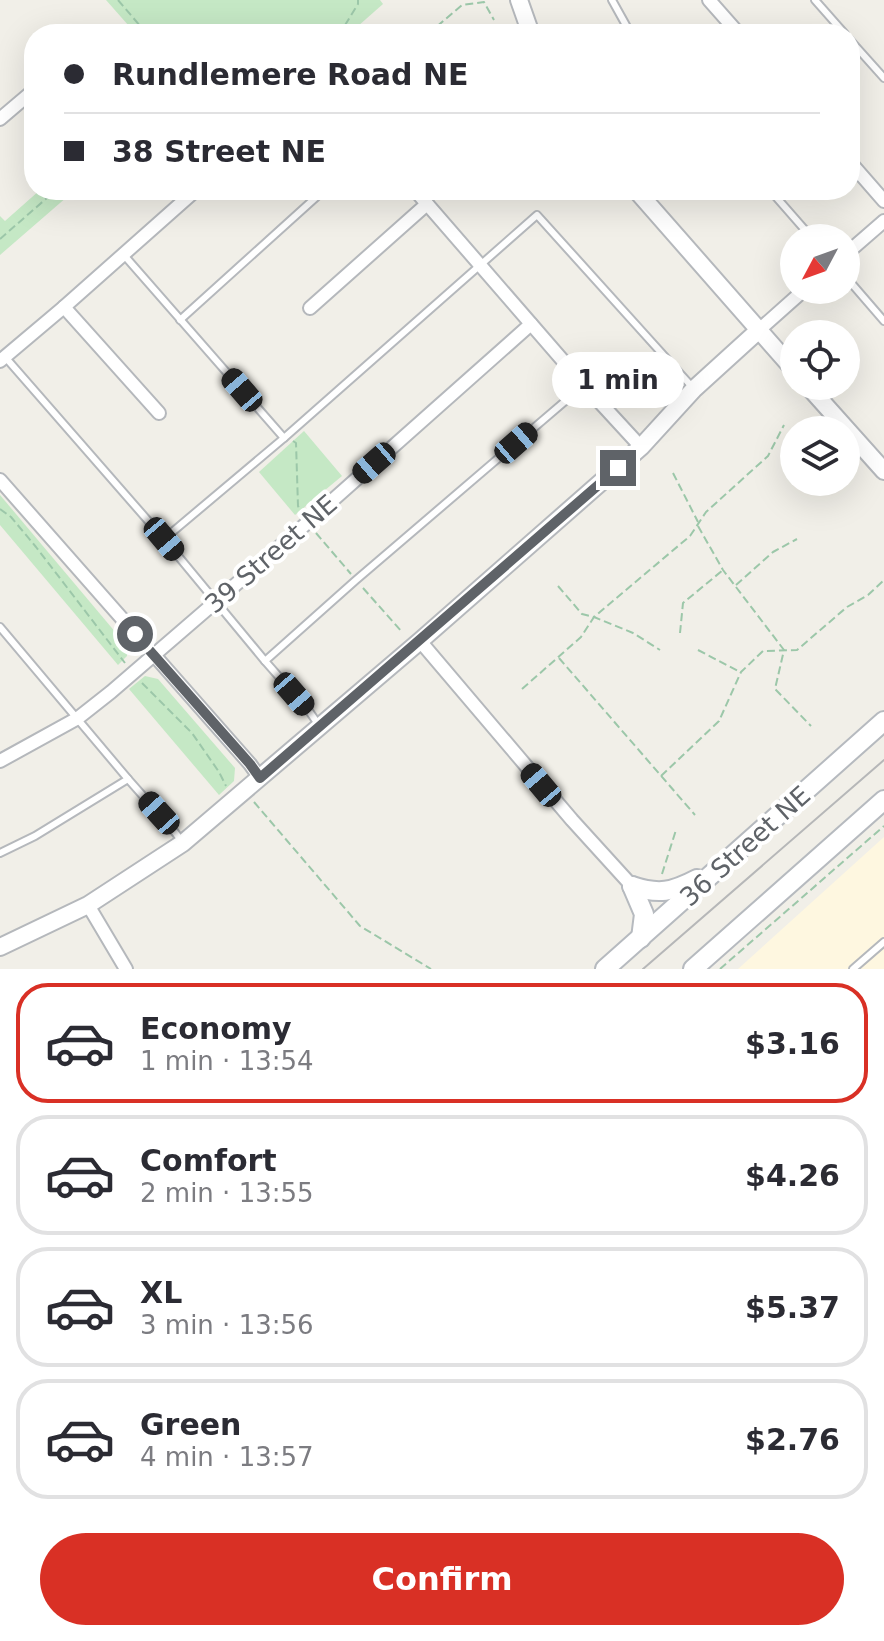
<!DOCTYPE html>
<html lang="en">
<head>
<meta charset="utf-8">
<style>
  :root { --surface:#fff; --page:#f7f7f7; --text:#2b2b33; --muted:#7c7c81; --line:#e1e1e2; --accent:#d93025 }
  body { margin:0; font-family:"DejaVu Sans",sans-serif; background:var(--page); color:var(--text); height:100vh; display:flex; flex-direction:column; font-size:30px; white-space:nowrap }
  * { box-sizing:border-box; margin:0 }
  p { font-size:26px; color:var(--muted) }
  .icon { flex:none; width:44px; height:44px; fill:none; stroke:currentColor; stroke-width:2; stroke-linecap:round; stroke-linejoin:round }
  .map { position:relative; height:969px; overflow:hidden }
  .drawer { display:flex; flex-direction:column; background:var(--surface); flex:1 }
  .drawer>* { flex:none }
  .guide { position:absolute; left:24px; top:24px; width:836px; height:176px; border-radius:32px; box-shadow:0 8px 32px #0002; display:grid; align-content:center; height:176px; padding:0 40px; background:var(--surface) }
  .needle { width:52px; rotate:229deg }
  .tools { position:absolute; left:780px; top:224px; display:grid; gap:16px }
  .tools a { display:grid; place-items:center; width:80px; height:80px; border-radius:50%; background:var(--surface); box-shadow:0 8px 32px #0002; font-size:40px }
  .end { position:absolute; width:36px; height:36px; margin:-18px; border:10px solid #5f6368; background:#fff; box-shadow:0 0 0 4px #fff }
  .from { border-radius:50% }
  .bubble { position:absolute; height:56px; border-radius:28px; background:var(--surface); box-shadow:0 8px 32px #0002; font-size:26px; font-weight:600; line-height:56px; text-align:center }
  .car { position:absolute; width:24px; height:48px; margin:-24px -12px; border-radius:10px; box-shadow:0 0 6px 2px #0007; background:linear-gradient(#222 24%,#8ab4d8 0 40%,#222 0 76%,#8ab4d8 0 86%,#222 0) }
  .guide b { display:flex; align-items:center; gap:28px; height:76px; font-size:30px }
  .guide b+b { border-top:2px solid var(--line) }
  .guide i { width:20px; height:20px; background:var(--text) }
  ul { padding:14px 0 0; list-style:none }
  li { display:flex; align-items:center; gap:24px; height:120px; margin:0 16px 12px; padding:0 24px; border:4px solid var(--line); border-radius:32px }
  li div { flex:1 }
  li b { display:block; font-size:30px }
  li em { font-style:normal; font-weight:600 }
  li.active { border-color:var(--accent) }
  li>.icon { width:72px; height:72px; stroke-width:1.5 }
  .primary-button { display:flex; gap:16px; margin-top:auto; padding:16px 40px }
  .primary-button a { flex:1; height:92px; border-radius:48px; background:var(--accent); color:#fff; font-size:32px; font-weight:600; line-height:92px; text-align:center }
  .map>svg:first-child { display:block }
  .commercial { fill:#fef7e0 }
  .green { fill:#c5e8c5 }
  .lines { fill:none; stroke-linecap:round; stroke-linejoin:round }
  .service-casing { stroke:#b5b8bc; stroke-width:10 }
  .minor-casing { stroke:#b5b8bc; stroke-width:16 }
  .tertiary-casing { stroke:#b5b8bc; stroke-width:20 }
  .secondary-casing { stroke:#b6babf; stroke-width:22 }
  .path { stroke:#9cc7a9; stroke-width:2; stroke-dasharray:8 4; stroke-linecap:butt }
  .service { stroke:#fff; stroke-width:6 }
  .minor { stroke:#fff; stroke-width:12 }
  .tertiary { stroke:#fff; stroke-width:16 }
  .secondary { stroke:#fff; stroke-width:18 }
  .tram { stroke:#b6b7b8; stroke-width:2 }
  .route { stroke:#5f6368; stroke-width:10 }
  .labels { text-anchor:middle; dominant-baseline:central; stroke-width:8; stroke-linejoin:round; paint-order:stroke }
  .street-label { font-size:26px; fill:#5f6368; stroke:#fff }
</style>
</head>
<body>
<div class="map">
<svg width="884" height="969" viewBox="0 0 884 969">
  <rect width="100%" height="100%" fill="#f1efe8"/>
  <polygon class="commercial" points="884,837 884,969 738,969"/>
  <g class="green">
    <polygon points="106,0 380,0 383,4 349,34 136,34"/>
    <polygon points="40,190 75,190 0,255 0,216 5,221"/>
    <polygon points="304,431 342,476 295,515 259,472"/>
    <polygon points="0,495 127,646 127,656 118,665 0,525"/>
    <polygon points="145,676 158,679 235,768 234,781 219,795 129,689"/>
  </g>
  <g class="lines">
    <defs>
      <g id="service">
        <polyline points="612,0 627,27 633,34"/>
        <polyline points="815,0 845,34"/>
        <polyline points="850,40 884,78"/>
        <polyline points="770,190 812,238"/>
        <polyline points="123,254 284,438"/>
        <polyline points="846,277 884,321"/>
        <polyline points="180,320 324,190"/>
        <polyline points="6,358 164,539 265,661 309,711 318,724"/>
        <polyline points="164,539 284,438 537,215 694,389"/>
        <polyline points="0,627 128,779 35,836 0,853"/>
        <polyline points="265,661 356,580 584,385"/>
        <polyline points="128,779 174,831 183,843"/>
        <polyline points="853,969 884,942"/>
      </g>
      <g id="minor">
        <polyline points="709,0 739,34"/>
        <polyline points="0,119 34,90"/>
        <polyline points="850,162 884,201"/>
        <polyline points="415,190 584,385 641,447"/>
        <polyline points="846,254 884,221"/>
        <polyline points="64,307 159,413"/>
        <polyline points="310,308 427,204"/>
        <polyline points="759,330 804,290"/>
        <polyline points="0,361 64,307 196,190"/>
        <polyline points="0,480 250,764 260,778"/>
        <polyline points="420,641 572,820 632,886"/>
        <polyline points="0,761 78,718 111,692 307,523 531,324"/>
        <polyline points="88,905 126,969"/>
      </g>
      <g id="tertiary">
        <polyline points="519,0 531,34"/>
        <polyline points="636,190 794,370"/>
        <polyline points="808,386 884,471"/>
        <polyline points="0,947 88,905 183,843 420,641 641,447 694,389 759,330"/>
      </g>
      <g id="secondary">
        <path d="M632,886C659,895 672,892 697,879"/>
        <polyline points="632,886 644,914 641,938"/>
        <polyline points="605,969 884,721"/>
        <polyline points="693,969 884,800"/>
      </g>
    </defs>
    <use href="#service" class="service-casing"/>
    <use href="#minor" class="minor-casing"/>
    <use href="#tertiary" class="tertiary-casing"/>
    <use href="#secondary" class="secondary-casing"/>
    <g class="path">
      <polyline points="118,0 147,34"/>
      <polyline points="337,34 342,30 358,4 358,0"/>
      <polyline points="428,34 462,5 484,2 494,20"/>
      <polyline points="0,239 56,190"/>
      <polyline points="293,441 296,443 298,506 301,512"/>
      <polyline points="673,473 698,522"/>
      <polyline points="0,509 11,517 36,547 125,663"/>
      <polyline points="698,526 723,570 784,650 775,689 811,726"/>
      <polyline points="316,533 351,574"/>
      <polyline points="736,585 773,552 797,539"/>
      <polyline points="558,586 582,614 594,617 633,633 660,650"/>
      <polyline points="363,588 402,632"/>
      <polyline points="680,633 683,603 723,570"/>
      <polyline points="698,650 740,672"/>
      <polyline points="559,658 695,815"/>
      <polyline points="142,683 192,733 219,772 226,786"/>
      <polyline points="522,689 581,637 594,617 690,536 706,512 768,456 784,425"/>
      <polyline points="661,776 719,721 741,672 763,651 797,650 847,607 868,595 884,580"/>
      <polyline points="254,802 360,926 431,969"/>
      <polyline points="662,874 676,830"/>
      <polyline points="720,969 884,826"/>
    </g>
    <use href="#service" class="service"/>
    <use href="#minor" class="minor"/>
    <use href="#tertiary" class="tertiary"/>
    <use href="#secondary" class="secondary"/>
    <polyline class="tram" points="643,969 884,760"/>
  </g>
  <g class="lines">
    <polyline class="route" points="135,634 250,764 260,778 618,468"/>
  </g>
  <g class="labels">
    <g class="street-label">
      <text transform="translate(271 554) rotate(-41)">39 Street NE</text>
      <text transform="translate(745 846) rotate(-42)">36 Street NE</text>
    </g>
  </g>
</svg>
<div class="tools">
<a><svg class="needle" viewBox="-14 -14 28 28"><path d="M0-13l5 13h-10z" fill="#e53935"/><path d="M0 13l5-13h-10z" fill="#7c7c81"/></svg></a>
<a><svg class="icon" aria-label="locate" viewBox="0 0 24 24"><circle cx="12" cy="12" r="6"/><path d="M12 2v4M12 18v4M2 12h4M18 12h4"/></svg></a>
<a><svg class="icon" aria-label="layers" viewBox="0 0 24 24"><path d="M12 4l9 5-9 5-9-5zM3 14l9 5 9-5"/></svg></a>
</div>
<i class="end from" style="left:135px;top:634px"></i>
<i class="end" style="left:618px;top:468px"></i>
<div class="bubble" style="left:552px;top:352px;width:132px">1 min</div>
<i class="car" style="left:242px;top:390px;rotate:319deg"></i>
<i class="car" style="left:516px;top:443px;rotate:49deg"></i>
<i class="car" style="left:374px;top:463px;rotate:229deg"></i>
<i class="car" style="left:164px;top:539px;rotate:140deg"></i>
<i class="car" style="left:294px;top:694px;rotate:139deg"></i>
<i class="car" style="left:541px;top:785px;rotate:320deg"></i>
<i class="car" style="left:159px;top:813px;rotate:318deg"></i>
<div class="guide">
<b><i class="from"></i>Rundlemere Road NE</b>
<b><i></i>38 Street NE</b>
</div>
</div>
<section class="drawer">
<ul>
<li class="active"><svg class="icon" aria-label="car" viewBox="0 0 24 24"><path d="M5 17H2v-5l4-1 3-4h7l3 4 3 1v5h-3M9 17h6M6 11h13"/><circle cx="7" cy="17" r="2"/><circle cx="17" cy="17" r="2"/></svg><div><b>Economy</b><p>1 min · 13:54</p></div><em>$3.16</em></li>
<li><svg class="icon" aria-label="car" viewBox="0 0 24 24"><path d="M5 17H2v-5l4-1 3-4h7l3 4 3 1v5h-3M9 17h6M6 11h13"/><circle cx="7" cy="17" r="2"/><circle cx="17" cy="17" r="2"/></svg><div><b>Comfort</b><p>2 min · 13:55</p></div><em>$4.26</em></li>
<li><svg class="icon" aria-label="car" viewBox="0 0 24 24"><path d="M5 17H2v-5l4-1 3-4h7l3 4 3 1v5h-3M9 17h6M6 11h13"/><circle cx="7" cy="17" r="2"/><circle cx="17" cy="17" r="2"/></svg><div><b>XL</b><p>3 min · 13:56</p></div><em>$5.37</em></li>
<li><svg class="icon" aria-label="car" viewBox="0 0 24 24"><path d="M5 17H2v-5l4-1 3-4h7l3 4 3 1v5h-3M9 17h6M6 11h13"/><circle cx="7" cy="17" r="2"/><circle cx="17" cy="17" r="2"/></svg><div><b>Green</b><p>4 min · 13:57</p></div><em>$2.76</em></li>
</ul>
<div class="primary-button"><a>Confirm</a></div>
</section>
</body>
</html>
